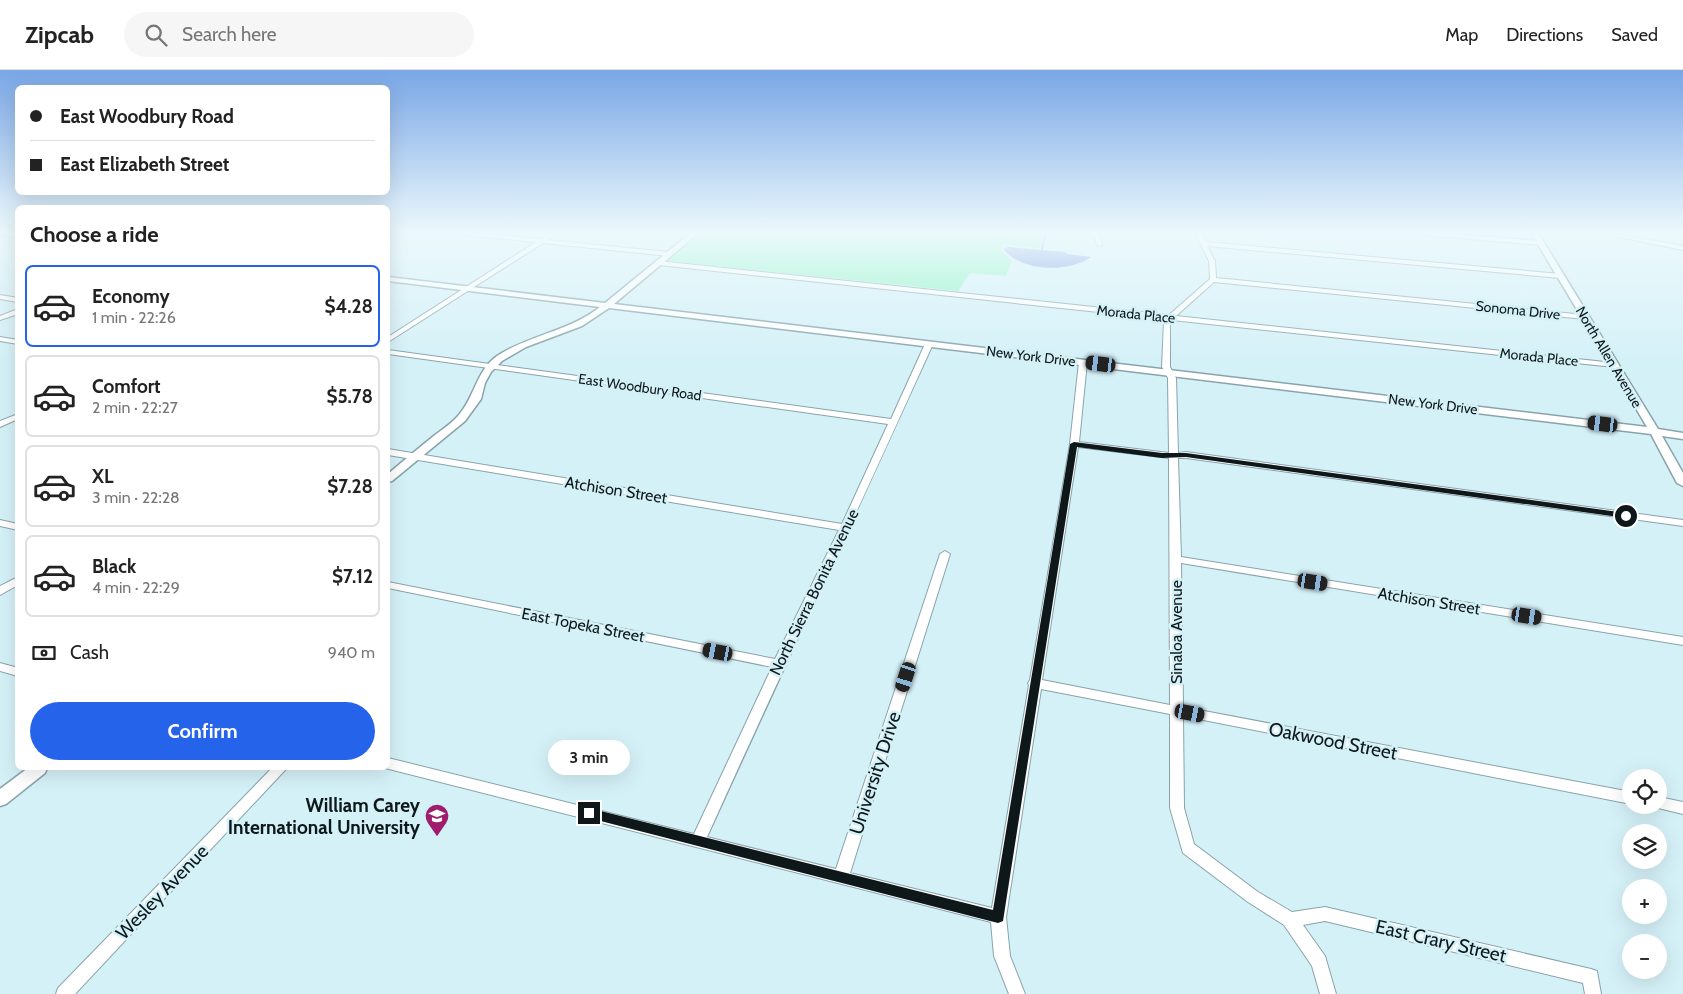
<!DOCTYPE html>
<html lang="en">
<head>
<meta charset="utf-8">
<style>
  :root { --surface:#fff; --page:#f6f6f6; --text:#222; --muted:#767676; --line:#e0e0e0; --accent:#2563eb }
  body { margin:0; font-family:Cabin,sans-serif; background:var(--page); color:var(--text); height:100vh; display:flex; flex-direction:column; font-size:19px; white-space:nowrap }
  * { box-sizing:border-box; margin:0 }
  p { font-size:16px; color:var(--muted) }
  .icon { flex:none; width:28px; height:28px; fill:none; stroke:currentColor; stroke-width:2; stroke-linecap:round; stroke-linejoin:round }
  .map { position:relative; flex:1; overflow:hidden }
  .side { position:absolute; left:15px; top:135px; width:375px; height:565px; display:flex; flex-direction:column; background:var(--surface); border-radius:8px; box-shadow:0 5px 20px #0002 }
  .side>* { flex:none }
  .hud { position:absolute; left:15px; top:15px; width:375px; height:110px; border-radius:8px; box-shadow:0 5px 20px #0002; display:grid; align-content:center; height:110px; padding:0 15px; background:var(--surface) }
  .controls { position:absolute; left:1622px; top:699px; display:grid; gap:10px }
  .controls a { display:grid; place-items:center; width:45px; height:45px; border-radius:50%; background:var(--surface); box-shadow:0 5px 20px #0002; font-size:25px }
  .end { position:absolute; width:22px; height:22px; margin:-11px; border:6px solid #0e181a; background:#fff; box-shadow:0 0 0 2px #fff }
  .from { border-radius:50% }
  .bubble { position:absolute; height:35px; border-radius:18px; background:var(--surface); box-shadow:0 5px 20px #0002; font-size:16px; font-weight:700; line-height:35px; text-align:center }
  .car { position:absolute; width:15px; height:30px; margin:-15px -8px; border-radius:6px; box-shadow:0 0 4px 1px #0007; background:linear-gradient(#222 24%,#8ab4d8 0 40%,#222 0 76%,#8ab4d8 0 86%,#222 0) }
  .hud b { display:flex; align-items:center; gap:18px; height:48px; font-size:19px }
  .hud b+b { border-top:1px solid var(--line) }
  .hud i { width:12px; height:12px; background:var(--text) }
  ul { padding:0; list-style:none }
  li { display:flex; align-items:center; gap:15px; height:82px; margin:0 10px 8px; padding:0 5px; border:2px solid var(--line); border-radius:8px }
  li div { flex:1 }
  li b { display:block; font-size:19px }
  li em { font-style:normal; font-weight:700 }
  li.current { border-color:var(--accent) }
  li>.icon { width:45px; height:45px; stroke-width:1.5 }
  h2 { padding:0 15px; font-size:22px; line-height:60px }
  .pay { display:flex; align-items:center; gap:12px; height:55px; padding:0 15px; font-size:19px }
  .pay p { margin-inline-start:auto }
  .action { display:flex; gap:10px; margin-top:auto; padding:10px 15px }
  .action a { flex:1; height:58px; border-radius:30px; background:var(--accent); color:#fff; font-size:20px; font-weight:700; line-height:58px; text-align:center }
  header { display:flex; align-items:center; gap:30px; box-sizing:border-box; height:70px; padding:0 25px; background:var(--surface); border-bottom:1px solid var(--line) }
  header strong { font-size:24px }
  nav { display:flex; gap:28px; margin-inline-start:auto; font-size:18px }
  .search { width:350px; height:45px; background:var(--page); display:flex; align-items:center; gap:12px; box-sizing:border-box; padding:0 18px; border-radius:28px; color:var(--muted); font-size:19px }
  .map>svg:first-child { display:block }
  .green { fill:#8cf5c2 }
  .water { fill:#7290e2 }
  .lines { fill:none; stroke-linecap:round; stroke-linejoin:round }
  .stream { stroke:#7290e2; stroke-width:2 }
  .minor-casing { stroke:#89a3aa; stroke-width:2 }
  .tertiary-casing { stroke:#89a3aa; stroke-width:3 }
  .minor { fill:#fff; fill-rule:evenodd }
  .tertiary { fill:#fff; fill-rule:evenodd }
  .route { fill:#0e181a }
  .labels { text-anchor:middle; dominant-baseline:central; stroke-width:5; stroke-linejoin:round; paint-order:stroke }
  .far-street-label { font-size:14px; fill:#0e181a; stroke:#d5f1f8 }
  .street-label { font-size:16px; fill:#0e181a; stroke:#d5f1f8 }
  .near-street-label { font-size:19px; fill:#0e181a; stroke:#d5f1f8 }
  .near-poi-label { font-size:19px; font-weight:bold; fill:#0e181a; stroke:#d5f1f8; text-anchor:end }
</style>
</head>
<body>
<header>
<strong>Zipcab</strong>
<div class="search"><svg class="icon" aria-label="search" viewBox="0 0 24 24"><circle cx="10" cy="10" r="6"/><path d="M15 15l6 6"/></svg>Search here</div>
<nav><a>Map</a><a>Directions</a><a>Saved</a></nav>
</header>
<div class="map">
<svg width="1683" height="924" viewBox="0 0 1683 924">
  <rect width="100%" height="100%" fill="#d5f1f8"/>
  <polygon class="green" points="705,161 1043,161 1039,178 1002,174 1000,179 1012,191 1006,206 970,203 958,221 668,191"/>
  <path class="water" d="M1008,177L1065,182L1067,184L1091,187C1068,203 1022,202 1003,179Z"/>
  <g class="lines">
    <polyline class="stream" points="1042,180 1046,161"/>
    <defs>
      <g id="minor">
        <polygon points="442,161 459,161 541,169 553,161 560,161 547,170 669,182 672,184 669,186 543,173 388,272 388,267 536,172 445,163"/>
        <polygon points="1093,161 1099,161 1102,176 1097,175"/>
        <path d="M1194,161H1200L1206,172L1561,204L1564,206L1561,208L1207,176L1215,191L1216,208L1585,245L1588,247L1585,249L1214,212L1176,246L1614,293L1618,295L1614,297L1172,250L1170,252V297L1176,308L1178,383L1186,382L1683,450V456L1186,388H1178L1181,487L1683,567V575L1181,493L1183,637L1631,722V734L1183,646L1184,738L1194,774L1258,822L1292,842L1325,837L1591,899L1597,901L1601,924H1585L1583,913L1325,851L1303,855L1325,886L1336,924H1320L1312,896L1284,855L1248,832L1183,783L1170,738V644L1041,619L1006,847L1010,886L1025,924H1009L994,886L991,852L385,698H388V688L694,764L772,597L388,518V512L775,589L839,460L388,385V379L842,454L888,354L388,284V280L891,349L925,274L929,272L933,274C859,439 781,602 707,767L836,799L940,484L945,481L950,484L850,803L992,838L1029,615L1028,613L1030,610L1070,374L1079,292L1083,290L1087,292L1079,372L1169,383L1168,308L1162,297L1164,251L1165,249L658,195L655,193L658,191L1169,245L1210,209L1209,191ZM1078,377L1169,388L1170,635L1042,610Z"/>
        <polygon points="1396,161 1417,161 1541,171 1544,173 1541,175 1399,163"/>
        <polygon points="1589,161 1600,161 1683,176 1683,180"/>
        <polygon points="0,225 18,228 18,232 0,229"/>
        <polygon points="18,239 18,244 0,250 0,246"/>
        <polygon points="0,267 18,270 18,274 0,271"/>
        <polygon points="18,344 18,349 0,357 0,351"/>
        <polygon points="0,450 18,454 18,460 0,456"/>
        <polygon points="18,507 18,515 0,525 0,516"/>
        <polygon points="0,593 18,598 18,606 0,601"/>
        <polygon points="272,698 287,698 75,924 56,924 58,918"/>
        <polygon points="1659,727 1683,732 1683,744 1654,737 1653,735 1659,735"/>
      </g>
      <g id="tertiary">
        <polygon points="0,161 18,163 18,167 0,165"/>
        <path d="M693,161H701L614,234L1647,357L1530,161H1537L1658,359L1683,363V369L1662,366L1683,403V416L1677,413L1651,364L609,238L582,256L526,277L502,291L491,302L485,313L481,329L465,351L392,411L388,412V404C403,391 419,378 435,365C443,359 452,353 458,346C475,327 476,301 497,286C529,265 570,261 600,237L388,211V207L605,233Z"/>
        <polygon points="28,698 47,698 45,703 6,734 0,736 0,719"/>
      </g>
    </defs>
    <use href="#minor" class="minor-casing"/>
    <use href="#tertiary" class="tertiary-casing"/>
    <use href="#minor" class="minor"/>
    <use href="#tertiary" class="tertiary"/>
  </g>
  <linearGradient id="sky" x2="0" y2="1"><stop stop-color="#79a6e6"/><stop offset="0.56" stop-color="#ecf9fc"/><stop offset="1" stop-color="#ecf9fc" stop-opacity="0"/></linearGradient>
  <rect width="1683" height="290" fill="url(#sky)"/>
  <polygon class="route" points="1074,372 1162,383 1186,383 1626,443 1630,446 1626,448 1186,387 1162,388 1077,377 1003,851 998,853 585,747 585,740 589,738 993,840 1070,374"/>
  <defs>
    <symbol id="university-pin" viewBox="-11 -11 22 30"><path d="M0 17L-7.5 6A9.5 9.5 0 1 1 7.5 6Z" fill="#9e1d6f" stroke="#d5f1f8"/><path d="M0-5L7-2L0 1L-7-2ZM-4 1L0 2.5L4 1V4Q0 6-4 4Z" fill="#fff"/></symbol>
  </defs>
  <g fill-rule="evenodd">
    <use href="#university-pin" x="423" y="732" width="28" height="38"/>
  </g>
  <g class="labels">
    <g class="far-street-label">
      <text transform="translate(1518 240) rotate(6)">Sonoma Drive</text>
      <text transform="translate(1136 244) rotate(6)">Morada Place</text>
      <text transform="translate(1031 286) rotate(7)">New York Drive</text>
      <text transform="translate(1539 287) rotate(6)">Morada Place</text>
      <text transform="translate(1609 287) rotate(59)">North Allen Avenue</text>
      <text transform="translate(640 317) rotate(8)">East Woodbury Road</text>
      <text transform="translate(1433 334) rotate(7)">New York Drive</text>
    </g>
    <g class="street-label">
      <text transform="translate(616 420) rotate(9)">Atchison Street</text>
      <text transform="translate(814 522) rotate(-64)">North Sierra Bonita Avenue</text>
      <text transform="translate(1429 531) rotate(9)">Atchison Street</text>
      <text transform="translate(583 555) rotate(11)">East Topeka Street</text>
      <text transform="translate(1176 562) rotate(-90)">Sinaloa Avenue</text>
    </g>
    <g class="near-street-label">
      <text transform="translate(1333 671) rotate(11)">Oakwood Street</text>
      <text transform="translate(875 703) rotate(-72)">University Drive</text>
      <text transform="translate(162 822) rotate(-46)">Wesley Avenue</text>
      <text transform="translate(1441 871) rotate(13)">East Crary Street</text>
    </g>
    <g class="near-poi-label">
      <text x="420" y="735">William Carey<tspan x="420" dy="22">International University</tspan></text>
    </g>
  </g>
</svg>
<div class="controls">
<a><svg class="icon" aria-label="locate" viewBox="0 0 24 24"><circle cx="12" cy="12" r="6"/><path d="M12 2v4M12 18v4M2 12h4M18 12h4"/></svg></a>
<a><svg class="icon" aria-label="layers" viewBox="0 0 24 24"><path d="M12 4l9 5-9 5-9-5zM3 14l9 5 9-5"/></svg></a>
<a>+</a>
<a>−</a>
</div>
<i class="end from" style="left:1626px;top:446px"></i>
<i class="end" style="left:589px;top:743px"></i>
<div class="bubble" style="left:548px;top:670px;width:82px">3 min</div>
<i class="car" style="left:1101px;top:294px;rotate:277deg"></i>
<i class="car" style="left:1603px;top:354px;rotate:277deg"></i>
<i class="car" style="left:1313px;top:512px;rotate:99deg"></i>
<i class="car" style="left:1527px;top:546px;rotate:99deg"></i>
<i class="car" style="left:718px;top:582px;rotate:281deg"></i>
<i class="car" style="left:906px;top:607px;rotate:198deg"></i>
<i class="car" style="left:1190px;top:643px;rotate:101deg"></i>
<div class="hud">
<b><i class="from"></i>East Woodbury Road</b>
<b><i></i>East Elizabeth Street</b>
</div>
<section class="side">
<h2>Choose a ride</h2>
<ul>
<li class="current"><svg class="icon" aria-label="car" viewBox="0 0 24 24"><path d="M5 17H2v-5l4-1 3-4h7l3 4 3 1v5h-3M9 17h6M6 11h13"/><circle cx="7" cy="17" r="2"/><circle cx="17" cy="17" r="2"/></svg><div><b>Economy</b><p>1 min · 22:26</p></div><em>$4.28</em></li>
<li><svg class="icon" aria-label="car" viewBox="0 0 24 24"><path d="M5 17H2v-5l4-1 3-4h7l3 4 3 1v5h-3M9 17h6M6 11h13"/><circle cx="7" cy="17" r="2"/><circle cx="17" cy="17" r="2"/></svg><div><b>Comfort</b><p>2 min · 22:27</p></div><em>$5.78</em></li>
<li><svg class="icon" aria-label="car" viewBox="0 0 24 24"><path d="M5 17H2v-5l4-1 3-4h7l3 4 3 1v5h-3M9 17h6M6 11h13"/><circle cx="7" cy="17" r="2"/><circle cx="17" cy="17" r="2"/></svg><div><b>XL</b><p>3 min · 22:28</p></div><em>$7.28</em></li>
<li><svg class="icon" aria-label="car" viewBox="0 0 24 24"><path d="M5 17H2v-5l4-1 3-4h7l3 4 3 1v5h-3M9 17h6M6 11h13"/><circle cx="7" cy="17" r="2"/><circle cx="17" cy="17" r="2"/></svg><div><b>Black</b><p>4 min · 22:29</p></div><em>$7.12</em></li>
</ul>
<div class="pay"><svg class="icon" aria-label="cash" viewBox="0 0 24 24"><path d="M3 7h18v10H3z"/><circle cx="12" cy="12" r="2"/></svg>Cash<p>940 m</p></div>
<div class="action"><a>Confirm</a></div>
</section>
</div>
</body>
</html>
